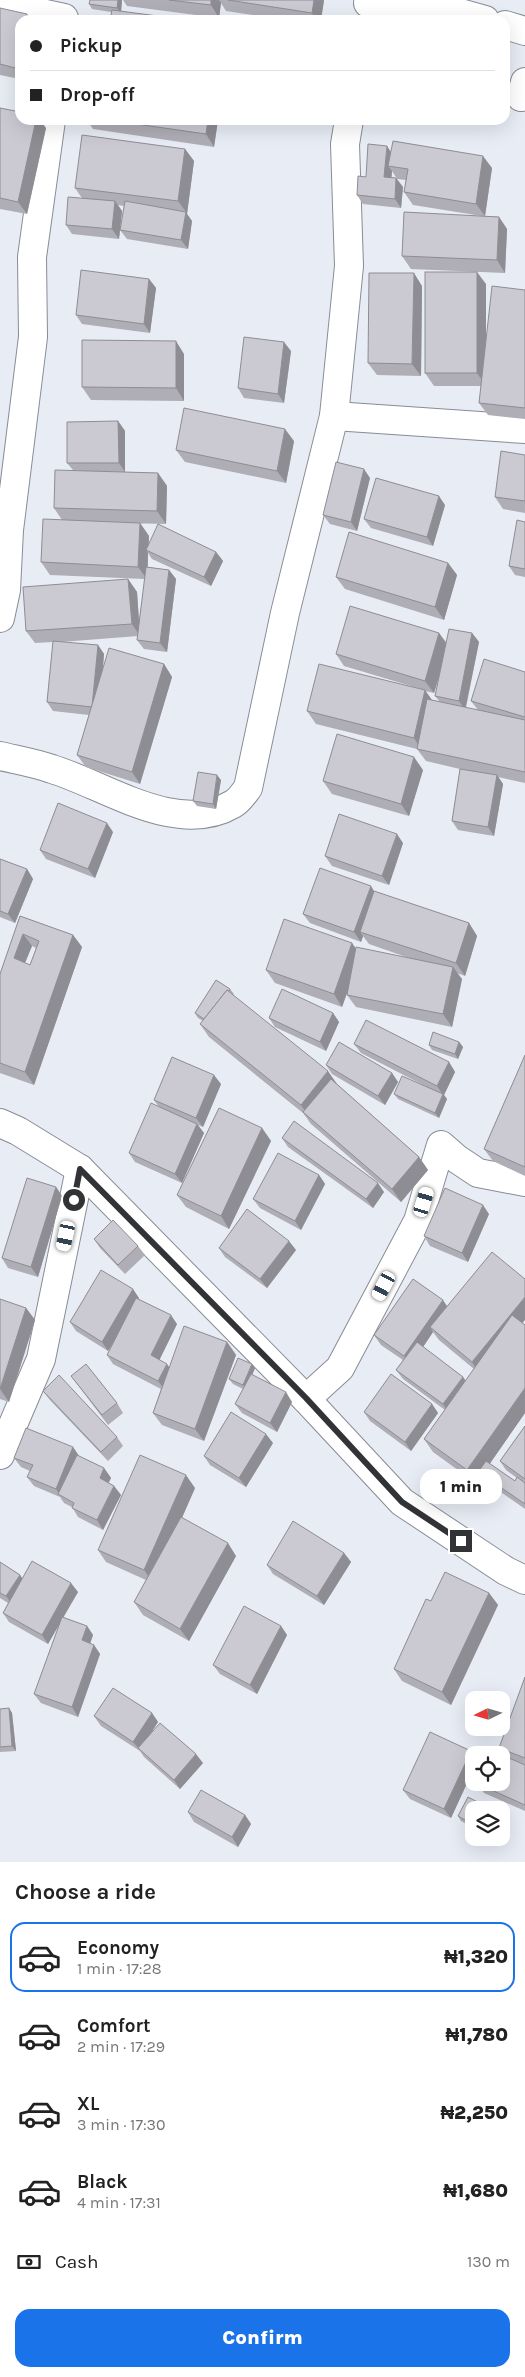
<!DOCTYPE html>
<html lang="en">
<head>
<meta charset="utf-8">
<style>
  :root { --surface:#fff; --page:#f6f6f6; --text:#222; --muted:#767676; --line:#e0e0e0; --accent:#1a73e8 }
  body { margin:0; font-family:Karla,sans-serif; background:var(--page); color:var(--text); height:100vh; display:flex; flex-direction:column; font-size:19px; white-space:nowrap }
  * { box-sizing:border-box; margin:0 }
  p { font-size:16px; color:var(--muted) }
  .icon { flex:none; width:28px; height:28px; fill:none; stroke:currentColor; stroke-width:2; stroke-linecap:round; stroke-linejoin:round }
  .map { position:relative; height:1862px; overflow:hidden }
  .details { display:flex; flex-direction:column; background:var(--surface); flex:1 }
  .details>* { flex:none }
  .guide { position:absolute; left:15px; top:15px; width:495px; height:110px; border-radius:15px; box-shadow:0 5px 20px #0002; display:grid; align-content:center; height:110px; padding:0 15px; background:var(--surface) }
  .needle { width:32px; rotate:265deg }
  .controls { position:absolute; left:465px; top:1691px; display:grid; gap:10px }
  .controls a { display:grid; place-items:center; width:45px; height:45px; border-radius:10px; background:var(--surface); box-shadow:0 5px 20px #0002; font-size:25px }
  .end { position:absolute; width:22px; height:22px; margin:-11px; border:6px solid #313336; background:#fff; box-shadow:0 0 0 2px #fff }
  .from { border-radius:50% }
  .bubble { position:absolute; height:35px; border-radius:15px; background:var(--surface); box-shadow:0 5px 20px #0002; font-size:16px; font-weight:800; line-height:35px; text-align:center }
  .car { position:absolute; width:15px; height:30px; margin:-15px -8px; border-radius:6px; box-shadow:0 0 4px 1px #0007; background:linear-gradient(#fff 24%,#345 0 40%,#fff 0 76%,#345 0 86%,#fff 0) }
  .guide b { display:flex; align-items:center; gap:18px; height:48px; font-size:19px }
  .guide b+b { border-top:1px solid var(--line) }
  .guide i { width:12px; height:12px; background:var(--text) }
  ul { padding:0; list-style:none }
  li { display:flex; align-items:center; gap:15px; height:70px; margin:0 10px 8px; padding:0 5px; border:2px solid transparent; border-radius:15px }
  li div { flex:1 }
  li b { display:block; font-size:19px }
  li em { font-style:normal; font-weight:800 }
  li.active { border-color:var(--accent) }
  li>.icon { width:45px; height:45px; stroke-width:1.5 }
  h2 { padding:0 15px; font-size:22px; line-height:60px }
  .pay { display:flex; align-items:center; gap:12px; height:55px; padding:0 15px; font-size:19px }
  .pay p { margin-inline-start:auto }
  .primary-button { display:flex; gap:10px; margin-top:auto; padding:10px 15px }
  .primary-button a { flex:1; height:58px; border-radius:15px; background:var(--accent); color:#fff; font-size:20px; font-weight:800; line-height:58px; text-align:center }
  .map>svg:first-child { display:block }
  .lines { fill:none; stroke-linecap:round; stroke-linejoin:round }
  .minor-casing { stroke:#888c94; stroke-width:30 }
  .minor { stroke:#fff; stroke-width:28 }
  .wall { fill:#afadb5; fill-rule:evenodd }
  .shaded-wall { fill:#8e8d93 }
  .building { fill:#cbc9d2; stroke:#8e8d93; fill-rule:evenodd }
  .route { stroke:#313336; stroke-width:6 }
</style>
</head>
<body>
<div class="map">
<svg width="525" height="1862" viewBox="0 0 525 1862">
  <rect width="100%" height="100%" fill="#e7ecf5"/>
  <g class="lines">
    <defs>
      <g id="minor">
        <polyline points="368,3 460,13 485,20"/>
        <polyline points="0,4 64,18"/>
        <polyline points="505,25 525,31"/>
        <polyline points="521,97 525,82"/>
        <polyline points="334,416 525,429"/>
        <polyline points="0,618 6,590 9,530 33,337 32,257 51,120"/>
        <path d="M0,756C17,760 35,763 52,769C105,785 177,837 233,804C239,801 244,793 248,788L285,613L334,416L349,266L345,144L349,120"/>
        <polyline points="0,1123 18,1131 80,1169 306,1399 402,1502 506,1571 525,1580"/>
        <polyline points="306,1399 340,1368 418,1221 441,1145 457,1159 478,1173 525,1182"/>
        <polyline points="0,1455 41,1359 80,1169"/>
      </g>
    </defs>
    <use href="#minor" class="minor-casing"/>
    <use href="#minor" class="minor"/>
  </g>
  <g class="wall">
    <polygon points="122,0 121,11 111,12 92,9 89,4"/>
    <polygon points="123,0 324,0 321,20 285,20 226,11 221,3 219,18 127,6"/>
    <polygon points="0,8 20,20 20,79 0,75"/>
    <polygon points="0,108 46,128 27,214 0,209"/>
    <polygon points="87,120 218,120 214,147 93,129"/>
    <polygon points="185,149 194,161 187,214 192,221 188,249 127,239 120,230 124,206 118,205 122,211 119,239 72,234 66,225 82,198 75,188"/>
    <polygon points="391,152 492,168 485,216 499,217 507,229 505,273 411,269 402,256 482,216 413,205 404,192 406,180 397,179 392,171 391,177 396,178 403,187 401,208 363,204 357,195 366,177"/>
    <polygon points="149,279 156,288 150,333 82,324 76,315"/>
    <polygon points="486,284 486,341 525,290 525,419 488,415 479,403 481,386 434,386 425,373"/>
    <polygon points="422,286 421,376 377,375 368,363"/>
    <polygon points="291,351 284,403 244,398 238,388"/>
    <polygon points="184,354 184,401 91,400 82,387"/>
    <polygon points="118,421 125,431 125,472 113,472 158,473 167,486 166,524 125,523 140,523 149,536 149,544 216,552 223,561 211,586 152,559 148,553 148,567 169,570 176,579 167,652 144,649 137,640 138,636 61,642 98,645 104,654 103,669 164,664 172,677 140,784 86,767 77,755 89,715 53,711 47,702 53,642 35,643 26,631 128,579 137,592 139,621 145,579 50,575 41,562 62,520 54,508 73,470 67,463"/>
    <polygon points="294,441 286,483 185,462 176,450"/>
    <polygon points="525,455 525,513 503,509 495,497"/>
    <polygon points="370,478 357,531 330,524 323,515"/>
    <polygon points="445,505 433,546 371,528 364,519"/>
    <polygon points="525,522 525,577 515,575 509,566"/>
    <polygon points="448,563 457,575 444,620 345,589 336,577"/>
    <path d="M439,633L446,642L472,633L479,642L466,708L478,710L471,701L525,672V783L498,777L503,784L494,836L458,830L452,821L460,769L426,761L417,749L316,724L307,711L421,689L344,666L336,654ZM440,674L435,696L440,702L432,700L425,691L434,693Z"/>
    <polygon points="423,770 409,816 332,794 323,781"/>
    <polygon points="221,780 216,809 197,806 193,801"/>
    <polygon points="113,832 95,878 46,859 40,850"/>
    <polygon points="403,843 389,885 332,866 325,856"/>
    <polygon points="0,859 27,869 33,879 15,923 0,917"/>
    <polygon points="375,892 469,923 477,936 465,976 457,973 462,979 452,1027 356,1007 347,995 348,991 342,1007 275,983 266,970 352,943 356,949 412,959 369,944 363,936 361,942 310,923 303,914"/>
    <path d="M20,916L73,935L82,947L34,1085L0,1073V974ZM32,946L36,948L30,965L25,963Z"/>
    <polygon points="230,989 234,994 233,995 337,1084 419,1157 428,1170 401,1202 311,1124 303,1113 209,1037 200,1024 203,1021 198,1018 195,1013"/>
    <polygon points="333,1013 339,1022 326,1051 275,1027 269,1018"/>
    <polygon points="459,1042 463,1047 458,1059 432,1050 429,1045"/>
    <polygon points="354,1044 449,1062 455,1072 444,1095 447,1099 439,1118 398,1099 394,1094 429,1088 361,1053"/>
    <polygon points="525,1055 525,1176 493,1161 484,1149"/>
    <polygon points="326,1065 392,1073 398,1082 385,1105 332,1074"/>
    <polygon points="221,1084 203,1127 198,1125 204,1133 182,1183 135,1162 129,1153 159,1107 154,1100"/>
    <polygon points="262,1128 271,1141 229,1229 186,1207 177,1195"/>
    <polygon points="282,1138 384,1192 373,1208 288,1147"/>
    <polygon points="319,1175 325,1184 301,1230 260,1208 253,1199"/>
    <polygon points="56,1187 62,1196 38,1277 8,1268 2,1258"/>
    <polygon points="489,1214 468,1262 430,1246 424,1236"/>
    <polygon points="94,1239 138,1246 145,1255 125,1274 100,1248"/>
    <polygon points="219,1248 296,1250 267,1288 225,1257"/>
    <polygon points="139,1298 139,1299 177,1324 159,1360 169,1367 227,1342 236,1355 204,1441 162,1425 153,1413 161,1389 113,1364 107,1355 112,1346 108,1351 76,1331 70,1322"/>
    <polygon points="0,1299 26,1308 35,1320 9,1402 0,1399"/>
    <path d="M447,1306L523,1323L525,1325V1413L489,1464L515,1481L517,1478L506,1470L500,1461L525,1426V1509L485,1481L481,1476L476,1483L433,1452L424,1439L445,1410L403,1379L396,1370L403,1360L381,1345L374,1335ZM433,1332L439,1340L474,1369L466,1381L463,1377L423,1347Z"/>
    <polygon points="252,1364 255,1368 252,1375 292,1402 277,1432 242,1413 235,1404 243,1389 233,1384 229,1379"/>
    <polygon points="71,1376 117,1403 123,1413 108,1425"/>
    <polygon points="43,1391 117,1437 123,1446 108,1461 50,1400"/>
    <polygon points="432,1404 438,1413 411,1451 370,1421 364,1412"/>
    <polygon points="273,1443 246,1487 210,1465 204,1456"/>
    <polygon points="73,1447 79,1456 104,1468 111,1478 108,1483 114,1486 121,1495 103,1530 78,1517 72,1507 64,1503 60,1497 34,1486 27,1477 30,1471 21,1467 14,1458"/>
    <polygon points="195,1488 182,1518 236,1556 189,1641 143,1615 134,1602 146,1580 106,1562 98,1550"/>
    <polygon points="344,1553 351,1562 324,1605 273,1574 267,1565"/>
    <polygon points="0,1562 20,1575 22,1578 78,1592 63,1617 87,1626 93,1635 90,1644 94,1645 100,1654 78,1717 41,1703 34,1694 60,1623 48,1644 9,1622 3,1613 8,1603 0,1598"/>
    <polygon points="489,1593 498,1605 451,1705 402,1681 394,1669 431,1601"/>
    <polygon points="281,1626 287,1635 257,1694 220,1674 213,1665"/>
    <polygon points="525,1677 525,1811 484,1793 478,1784 504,1756 499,1748"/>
    <polygon points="9,1708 12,1713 16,1751 0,1752 0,1709"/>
    <polygon points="152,1713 158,1722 153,1730 203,1763 180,1789 144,1757 140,1751 101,1726 94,1716"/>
    <polygon points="471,1751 474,1756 474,1768 451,1818 410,1799 403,1790"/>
    <polygon points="474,1810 474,1828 461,1821 458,1816"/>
    <polygon points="188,1812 245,1815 251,1824 238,1847 194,1822"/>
  </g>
  <g class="shaded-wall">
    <polygon points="118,0 122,0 121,13 117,8"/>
    <polygon points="211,0 219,0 221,3 219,18 211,5"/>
    <polygon points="314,0 324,0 321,20 316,20 312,13"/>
    <polygon points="27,14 31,20 26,20"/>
    <polygon points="20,46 20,74 15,68"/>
    <polygon points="36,120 40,120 46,128 27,214 18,202"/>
    <polygon points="208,120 218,120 214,147 206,134"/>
    <polygon points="387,146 393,155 388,166 392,171 391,186 384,177"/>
    <polygon points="185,149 194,161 187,214 192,221 188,249 181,240 186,212 178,201"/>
    <polygon points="483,156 492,168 485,216 476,204"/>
    <polygon points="396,178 403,187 401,208 395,199"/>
    <polygon points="115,201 122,211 119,239 112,229"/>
    <polygon points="499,217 507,229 505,273 497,260"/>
    <polygon points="477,272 486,284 486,386 477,373"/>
    <polygon points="414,273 422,286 421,376 412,364"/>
    <polygon points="149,279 156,288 150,333 144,324"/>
    <polygon points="176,341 184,354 184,401 176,388"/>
    <polygon points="284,342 291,351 284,403 278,394"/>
    <polygon points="118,421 125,431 125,472 119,463"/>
    <polygon points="285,429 294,441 286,483 277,471"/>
    <polygon points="364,469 370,478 357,531 351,522"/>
    <polygon points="158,473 167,486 166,524 157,511"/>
    <polygon points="439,496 445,505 433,546 427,537"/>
    <polygon points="140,523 149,536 148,551 146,550 148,553 147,579 138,567"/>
    <polygon points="216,552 223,561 211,586 204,577"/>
    <polygon points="448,563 457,575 444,620 435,607"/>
    <polygon points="169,570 176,579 167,652 160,643"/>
    <polygon points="128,579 137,592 140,636 132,624"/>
    <polygon points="439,633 448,646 434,693 425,681"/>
    <polygon points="472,633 479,642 465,710 459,701"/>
    <polygon points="98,645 104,654 98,716 92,707"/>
    <polygon points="164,664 172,677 140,784 132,772"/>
    <polygon points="425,690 434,703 422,751 414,738"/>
    <polygon points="414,757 423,770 409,816 401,804"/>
    <polygon points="217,775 221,780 216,809 213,804"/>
    <polygon points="497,775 503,784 494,836 488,827"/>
    <polygon points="107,823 113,832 95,878 88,869"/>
    <polygon points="397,834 403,843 389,885 382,876"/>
    <polygon points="27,869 33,879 15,923 8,914"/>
    <polygon points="371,886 377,896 360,932 363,936 361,942 354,932"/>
    <polygon points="469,923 477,936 465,976 456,963"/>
    <polygon points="23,934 32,946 22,970 14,958"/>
    <polygon points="73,935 82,947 34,1085 25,1072"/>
    <polygon points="352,943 360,955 342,1007 334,994"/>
    <polygon points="453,967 462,979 452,1027 443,1014"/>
    <polygon points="333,1013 339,1022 326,1051 320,1042"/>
    <polygon points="459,1042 463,1047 458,1059 455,1054"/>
    <polygon points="449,1062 455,1072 444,1095 447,1099 439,1118 435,1113 443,1095 437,1086"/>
    <polygon points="328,1071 337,1084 310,1118 301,1105"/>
    <polygon points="392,1073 398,1082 385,1105 378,1096"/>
    <polygon points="214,1075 221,1084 203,1127 196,1118"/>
    <polygon points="197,1124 204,1133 182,1183 175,1174"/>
    <polygon points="262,1128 271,1141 229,1229 221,1216"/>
    <polygon points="419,1157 428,1170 401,1202 392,1189"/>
    <polygon points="319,1175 325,1184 301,1230 295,1221"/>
    <polygon points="378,1183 384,1192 373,1208 366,1199"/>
    <polygon points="56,1187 62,1196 38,1277 31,1267"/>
    <polygon points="483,1205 489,1214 468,1262 462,1253"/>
    <polygon points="289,1241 296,1250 267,1288 260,1279"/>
    <polygon points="133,1289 139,1298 108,1351 102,1342"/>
    <polygon points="525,1297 525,1320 480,1375 472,1362"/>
    <polygon points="443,1300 449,1309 430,1327 433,1332 411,1365 404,1356"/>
    <polygon points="26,1308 35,1320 9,1402 0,1389"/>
    <polygon points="171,1315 177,1324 157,1365 151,1355"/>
    <polygon points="227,1342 236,1355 204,1441 195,1429"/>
    <polygon points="167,1364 173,1373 165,1390 158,1381"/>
    <polygon points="252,1364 255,1368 246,1390 243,1385"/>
    <polygon points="463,1377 469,1386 449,1413 443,1404"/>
    <polygon points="525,1388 525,1413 482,1475 478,1472 481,1476 476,1483 467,1470"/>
    <polygon points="286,1392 292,1402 277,1432 270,1423"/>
    <polygon points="432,1404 438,1413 411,1451 405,1442"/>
    <polygon points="266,1434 273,1443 246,1487 239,1478"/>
    <polygon points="73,1447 79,1456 60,1495 56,1489"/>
    <polygon points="104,1468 111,1478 106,1488 100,1478"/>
    <polygon points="186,1475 195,1488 153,1583 144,1570"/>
    <polygon points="114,1486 121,1495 103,1530 97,1520"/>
    <polygon points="228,1543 236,1556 189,1641 180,1629"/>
    <polygon points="344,1553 351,1562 324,1605 317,1596"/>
    <polygon points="20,1575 26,1584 13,1606 6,1596"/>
    <polygon points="71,1583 78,1592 48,1644 42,1635"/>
    <polygon points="489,1593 498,1605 451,1705 442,1692"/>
    <polygon points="87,1626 93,1635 88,1649 82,1640"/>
    <polygon points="281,1626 287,1635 257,1694 250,1685"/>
    <polygon points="94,1645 100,1654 78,1717 72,1707"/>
    <polygon points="9,1708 12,1713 16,1751 12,1746"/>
    <polygon points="152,1713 158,1722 140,1750 133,1742"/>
    <polygon points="471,1751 474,1756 474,1768 451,1818 444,1809"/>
    <polygon points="196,1754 203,1763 180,1789 174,1780"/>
    <polygon points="245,1815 251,1824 238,1847 232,1837"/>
    <polygon points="502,1815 505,1820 501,1827 501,1816"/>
  </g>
  <g class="building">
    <polygon points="90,0 118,0 117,8 89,4"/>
    <polygon points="169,0 211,0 211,5"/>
    <polygon points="228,0 314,0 312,13"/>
    <polygon points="0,8 27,14 26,20 20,20 20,46 15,68 0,64"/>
    <polygon points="112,10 188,20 110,20"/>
    <polygon points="0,108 20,112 20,120 36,120 18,202 0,198"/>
    <polygon points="108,120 208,120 206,134"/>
    <polygon points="82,135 185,149 178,201 75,188"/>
    <polygon points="393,141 483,156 476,204 404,192 408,169 388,166"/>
    <polygon points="368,144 387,146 384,177 396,178 395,199 357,195 358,176 366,177"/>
    <polygon points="68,197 115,201 112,229 66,225"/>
    <polygon points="125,201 186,212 181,240 120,230"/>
    <polygon points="404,212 499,217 497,260 402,256"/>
    <polygon points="81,270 149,279 144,324 76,315"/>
    <rect x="425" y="272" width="52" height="101"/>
    <polygon points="369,273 414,273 412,364 368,363"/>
    <polygon points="492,286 525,290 525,408 479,403"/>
    <polygon points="244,337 284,342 278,394 238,388"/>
    <polygon points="82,340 176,341 176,388 82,387"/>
    <polygon points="184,408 285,429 277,471 176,450"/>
    <polygon points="118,421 119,463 67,463 67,422"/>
    <polygon points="501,451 525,455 525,501 495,497"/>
    <polygon points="336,462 364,469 351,522 323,515"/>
    <polygon points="55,470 158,473 157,511 54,508"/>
    <polygon points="376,478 439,496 427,537 364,519"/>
    <polygon points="43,519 140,523 138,567 41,562"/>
    <polygon points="517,520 525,522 525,569 509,566"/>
    <polygon points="158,524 216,552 204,577 146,550"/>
    <polygon points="349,532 448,563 435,607 336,577"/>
    <polygon points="146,567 169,570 160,643 137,640"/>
    <polygon points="128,579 132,624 26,631 23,587"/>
    <polygon points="350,606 439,633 425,681 336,654"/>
    <polygon points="449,629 472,633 459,701 435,696"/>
    <polygon points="53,641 98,645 92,707 47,702"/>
    <polygon points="109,648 164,664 132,772 77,755"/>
    <polygon points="484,659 525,672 525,717 471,701"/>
    <polygon points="319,664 425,690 414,738 307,711"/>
    <polygon points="427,699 525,720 525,772 417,749"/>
    <polygon points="337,734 414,757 401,804 323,781"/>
    <polygon points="460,769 497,775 488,827 452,821"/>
    <polygon points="198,772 217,775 213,804 193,801"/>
    <polygon points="58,803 107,823 88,869 40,850"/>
    <polygon points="339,814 397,834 382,876 325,856"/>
    <polygon points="0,859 27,869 8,914 0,911"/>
    <polygon points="320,868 371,886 354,932 303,914"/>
    <polygon points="374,891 469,923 456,963 360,932"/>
    <path d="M20,916L73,935L25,1072L0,1063V974ZM23,934L39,941L30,965L14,958Z"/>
    <polygon points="284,919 352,943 334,994 266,970"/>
    <polygon points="356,947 453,967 443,1014 347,995"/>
    <polygon points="216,980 230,989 229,991 227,990 204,1019 195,1013"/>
    <polygon points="282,989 333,1013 320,1042 269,1018"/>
    <polygon points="227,990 328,1071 301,1105 200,1024"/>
    <polygon points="366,1020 449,1062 437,1086 354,1044"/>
    <polygon points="433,1032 459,1042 455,1054 429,1045"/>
    <polygon points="339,1042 392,1073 378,1096 326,1065"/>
    <polygon points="525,1055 525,1167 484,1149"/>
    <polygon points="172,1057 214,1075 196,1118 154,1100"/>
    <polygon points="402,1076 443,1094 435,1113 394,1094"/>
    <polygon points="331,1079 419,1157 392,1189 303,1112"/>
    <polygon points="151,1103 197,1124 175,1174 129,1153"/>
    <polygon points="219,1108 262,1128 221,1216 177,1195"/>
    <polygon points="294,1121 378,1183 366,1199 282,1138"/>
    <polygon points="278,1153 319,1175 295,1221 253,1199"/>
    <polygon points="27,1178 56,1187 31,1267 2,1258"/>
    <polygon points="445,1188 483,1205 462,1253 424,1236"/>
    <polygon points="247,1209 289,1241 260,1279 219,1248"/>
    <polygon points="113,1220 138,1246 118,1265 94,1239"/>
    <polygon points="492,1252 525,1279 525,1297 472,1362 430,1327"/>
    <polygon points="101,1270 133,1289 102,1342 70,1322"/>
    <polygon points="413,1279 443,1300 404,1356 374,1335"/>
    <polygon points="136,1298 171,1315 151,1355 167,1364 158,1381 107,1355"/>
    <polygon points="0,1299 26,1308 0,1389"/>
    <polygon points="512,1315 525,1325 525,1388 467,1470 424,1439"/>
    <polygon points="184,1326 227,1342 195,1429 153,1413"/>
    <polygon points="417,1342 463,1377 443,1404 396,1370"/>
    <polygon points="238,1358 252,1364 243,1385 229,1379"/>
    <polygon points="86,1364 117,1403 102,1415 71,1376"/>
    <polygon points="251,1374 286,1392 270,1423 235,1404"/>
    <polygon points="391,1374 432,1404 405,1442 364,1412"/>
    <polygon points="59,1375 117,1437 101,1452 43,1391"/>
    <polygon points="231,1412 266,1434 239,1478 204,1456"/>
    <polygon points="525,1426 525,1479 500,1461"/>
    <polygon points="26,1428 73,1447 56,1489 27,1477 33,1465 14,1458"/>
    <polygon points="77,1455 104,1468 100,1478 114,1486 97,1520 72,1508 74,1503 58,1494"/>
    <polygon points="140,1455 186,1475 144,1570 98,1550"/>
    <polygon points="486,1461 515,1481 517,1477 525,1483 525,1504 478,1472"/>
    <polygon points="181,1517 228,1543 180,1629 134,1602"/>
    <polygon points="293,1521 344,1553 317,1596 267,1565"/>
    <polygon points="32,1561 71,1583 42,1635 3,1613"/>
    <polygon points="0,1562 20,1575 6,1596 0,1593"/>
    <polygon points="445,1572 489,1593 442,1692 394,1669 426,1599 431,1601"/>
    <polygon points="244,1606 281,1626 250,1685 213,1665"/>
    <polygon points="62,1617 87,1626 82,1640 94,1645 72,1707 34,1694"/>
    <polygon points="525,1677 525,1758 499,1748"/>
    <polygon points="113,1688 152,1713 133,1742 94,1716"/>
    <polygon points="9,1708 12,1746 0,1747 0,1709"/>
    <polygon points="160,1723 196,1754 174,1780 138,1748"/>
    <polygon points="430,1732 471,1751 444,1809 403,1790"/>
    <polygon points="493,1751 525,1765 525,1805 478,1784 478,1782 501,1782 501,1755 491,1755"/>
    <polygon points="201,1790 245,1815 232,1837 188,1812"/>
    <polygon points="468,1797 493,1810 474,1810 474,1825 458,1816"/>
  </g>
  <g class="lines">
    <polyline class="route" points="74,1200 80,1169 306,1398 402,1502 461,1541"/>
  </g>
</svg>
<div class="controls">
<a><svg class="needle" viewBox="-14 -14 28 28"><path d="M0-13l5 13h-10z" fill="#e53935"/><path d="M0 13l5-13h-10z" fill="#767676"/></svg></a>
<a><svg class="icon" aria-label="locate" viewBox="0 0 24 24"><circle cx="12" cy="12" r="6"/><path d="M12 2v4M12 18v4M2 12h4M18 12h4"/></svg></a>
<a><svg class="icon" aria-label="layers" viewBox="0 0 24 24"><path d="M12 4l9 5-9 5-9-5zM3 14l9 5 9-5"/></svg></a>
</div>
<i class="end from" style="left:74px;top:1200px"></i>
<i class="end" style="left:461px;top:1541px"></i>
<div class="bubble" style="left:420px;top:1469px;width:82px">1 min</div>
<i class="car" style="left:424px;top:1202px;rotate:17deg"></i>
<i class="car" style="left:66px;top:1236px;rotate:192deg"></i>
<i class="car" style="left:384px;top:1286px;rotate:208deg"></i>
<div class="guide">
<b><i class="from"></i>Pickup</b>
<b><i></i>Drop-off</b>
</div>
</div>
<section class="details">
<h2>Choose a ride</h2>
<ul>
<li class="active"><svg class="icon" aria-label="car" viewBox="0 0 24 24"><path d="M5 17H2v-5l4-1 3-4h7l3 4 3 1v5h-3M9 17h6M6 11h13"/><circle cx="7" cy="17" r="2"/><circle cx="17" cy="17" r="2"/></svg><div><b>Economy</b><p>1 min · 17:28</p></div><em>₦1,320</em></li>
<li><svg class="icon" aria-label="car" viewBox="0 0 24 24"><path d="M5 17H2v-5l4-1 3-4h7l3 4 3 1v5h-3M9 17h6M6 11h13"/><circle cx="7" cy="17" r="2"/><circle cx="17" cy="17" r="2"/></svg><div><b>Comfort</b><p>2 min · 17:29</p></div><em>₦1,780</em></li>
<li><svg class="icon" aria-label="car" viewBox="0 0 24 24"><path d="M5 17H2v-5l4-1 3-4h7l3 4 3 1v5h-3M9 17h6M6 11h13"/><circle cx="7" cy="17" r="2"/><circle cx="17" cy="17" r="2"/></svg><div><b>XL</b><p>3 min · 17:30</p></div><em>₦2,250</em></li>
<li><svg class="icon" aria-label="car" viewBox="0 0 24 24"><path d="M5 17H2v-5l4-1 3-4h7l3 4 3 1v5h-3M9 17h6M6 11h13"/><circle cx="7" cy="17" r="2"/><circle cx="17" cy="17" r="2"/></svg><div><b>Black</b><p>4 min · 17:31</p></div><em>₦1,680</em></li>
</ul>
<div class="pay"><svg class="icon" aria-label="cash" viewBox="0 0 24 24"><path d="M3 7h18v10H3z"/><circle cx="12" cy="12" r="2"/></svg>Cash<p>130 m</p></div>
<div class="primary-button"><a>Confirm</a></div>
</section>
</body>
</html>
